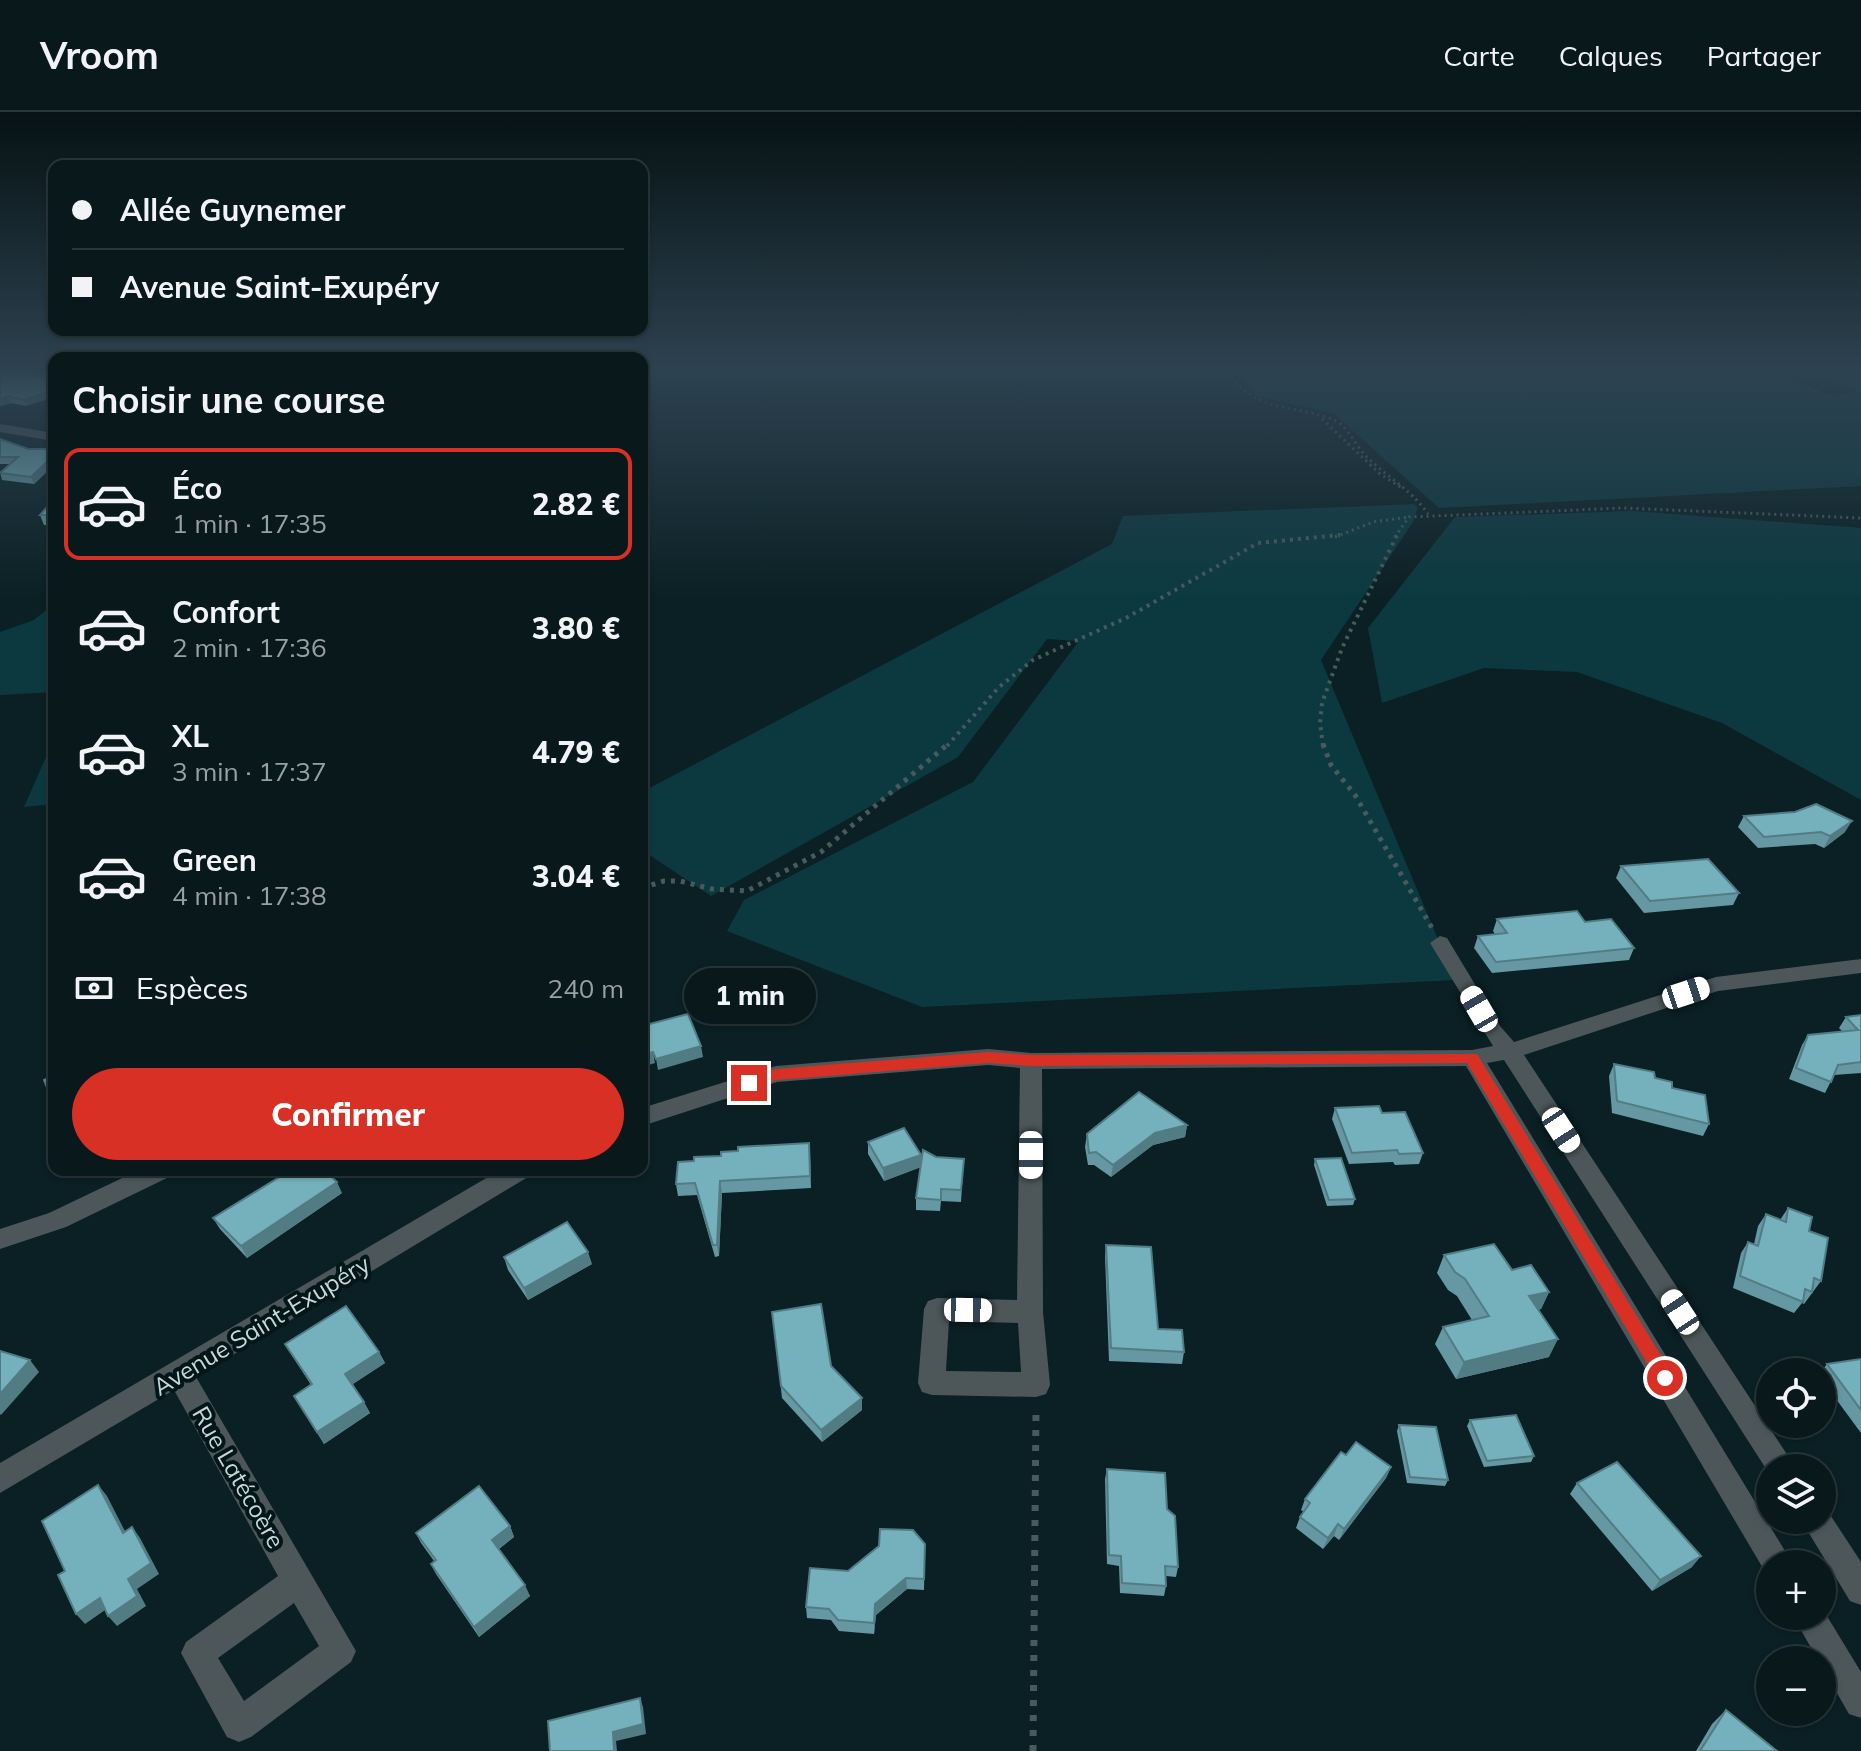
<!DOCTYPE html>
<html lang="fr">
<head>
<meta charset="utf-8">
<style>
  :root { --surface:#08181b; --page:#112124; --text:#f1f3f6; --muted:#98a0a3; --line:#29373a; --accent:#d93025 }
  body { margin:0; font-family:Mulish,sans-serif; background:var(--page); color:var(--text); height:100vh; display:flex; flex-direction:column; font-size:30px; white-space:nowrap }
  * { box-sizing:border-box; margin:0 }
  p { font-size:26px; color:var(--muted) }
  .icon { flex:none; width:44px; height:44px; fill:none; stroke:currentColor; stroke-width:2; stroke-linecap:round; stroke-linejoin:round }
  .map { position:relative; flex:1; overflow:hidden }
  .panel { position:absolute; left:48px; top:240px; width:600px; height:824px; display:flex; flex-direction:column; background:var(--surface); border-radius:16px; box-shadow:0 2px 6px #0004,0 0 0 2px var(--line) }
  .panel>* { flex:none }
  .banner { position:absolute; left:48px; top:48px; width:600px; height:176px; border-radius:16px; box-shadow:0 2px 6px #0004,0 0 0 2px var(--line); display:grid; align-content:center; height:176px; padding:0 24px; background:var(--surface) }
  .tools { position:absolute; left:1756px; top:1246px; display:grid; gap:16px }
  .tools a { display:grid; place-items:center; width:80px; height:80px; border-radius:50%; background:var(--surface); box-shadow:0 2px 6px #0004,0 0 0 2px var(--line); font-size:40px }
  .end { position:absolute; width:36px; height:36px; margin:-18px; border:10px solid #d93025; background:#fff; box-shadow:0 0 0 4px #fff }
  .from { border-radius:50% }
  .bubble { position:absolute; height:56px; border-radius:28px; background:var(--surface); box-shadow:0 2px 6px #0004,0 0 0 2px var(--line); font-size:26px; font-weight:800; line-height:56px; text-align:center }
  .car { position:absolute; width:24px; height:48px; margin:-24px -12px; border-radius:10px; box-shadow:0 0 6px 2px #0007; background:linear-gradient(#fff 24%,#345 0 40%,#fff 0 76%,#345 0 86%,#fff 0) }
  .banner b { display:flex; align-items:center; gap:28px; height:76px; font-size:30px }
  .banner b+b { border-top:2px solid var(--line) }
  .banner i { width:20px; height:20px; background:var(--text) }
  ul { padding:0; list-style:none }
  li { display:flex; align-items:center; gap:24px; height:112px; margin:0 16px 12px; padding:0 8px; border:4px solid transparent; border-radius:16px }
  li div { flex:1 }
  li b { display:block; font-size:30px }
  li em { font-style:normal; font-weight:800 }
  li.active { border-color:var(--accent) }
  li>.icon { width:72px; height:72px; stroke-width:1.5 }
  h2 { padding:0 24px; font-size:36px; line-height:96px }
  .pay { display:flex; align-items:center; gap:20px; height:88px; padding:0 24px; font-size:30px }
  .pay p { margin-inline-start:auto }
  .cta { display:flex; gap:16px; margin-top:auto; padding:16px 24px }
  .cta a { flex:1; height:92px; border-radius:48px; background:var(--accent); color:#fff; font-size:32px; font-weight:800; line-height:92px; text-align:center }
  header { display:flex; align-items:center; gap:48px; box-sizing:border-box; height:112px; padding:0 40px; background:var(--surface); border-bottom:2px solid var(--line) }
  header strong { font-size:38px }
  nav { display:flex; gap:44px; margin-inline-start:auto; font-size:28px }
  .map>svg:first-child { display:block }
  .green { fill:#0c3940 }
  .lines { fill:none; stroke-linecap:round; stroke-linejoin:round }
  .path-far3 { stroke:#475b5e; stroke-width:3; stroke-dasharray:2 4; stroke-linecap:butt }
  .path-far2 { stroke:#475b5e; stroke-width:4; stroke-dasharray:3 5; stroke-linecap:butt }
  .path-far1 { stroke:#475b5e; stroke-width:5; stroke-dasharray:4 6; stroke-linecap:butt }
  .path { stroke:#475b5e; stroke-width:7; stroke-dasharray:6 9; stroke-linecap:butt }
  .minor { fill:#4d5759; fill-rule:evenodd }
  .wall { fill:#6598a2 }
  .shaded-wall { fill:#527c84 }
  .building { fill:#75b1bc; stroke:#527c84; stroke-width:2 }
  .route { fill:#d93025 }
  .labels { text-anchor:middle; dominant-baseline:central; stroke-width:8; stroke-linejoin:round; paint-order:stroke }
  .near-street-label { font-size:24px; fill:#cad7d9; stroke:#03171a }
</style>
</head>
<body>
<header>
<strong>Vroom</strong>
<nav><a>Carte</a><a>Calques</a><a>Partager</a></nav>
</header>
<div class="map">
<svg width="1861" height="1639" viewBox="0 0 1861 1639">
  <rect width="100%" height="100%" fill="#0a2024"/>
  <g class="green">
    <polygon points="1238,257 1763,257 1833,284 1858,279 1805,257 1861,257 1861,374 1439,396 1333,301 1257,284"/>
    <polygon points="1414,392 1418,395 1413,410 1321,548 1455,868 922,895 727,819 744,788 973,670 1079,529 1047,527 958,645 711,784 642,738 642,680 1112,432 1123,404"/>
    <polygon points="1632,399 1861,416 1861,688 1722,611 1577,560 1484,556 1382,591 1368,516 1455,405"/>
    <polygon points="54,492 54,580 0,583 0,520 34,508"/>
    <polygon points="54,627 54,692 24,695"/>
  </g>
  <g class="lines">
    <g class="path-far3">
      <path d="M1223,257C1261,303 1283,290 1332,307C1348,313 1354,332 1365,343C1385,364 1411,377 1428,402"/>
      <polyline points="1322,307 1380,362 1402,376"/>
      <polyline points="1335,425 1373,410 1409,405"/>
      <polyline points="1395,425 1409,405 1623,396 1861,406"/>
    </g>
    <g class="path-far2">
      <polyline points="947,634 999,575 1033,548 1126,506 1258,431 1340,423"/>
      <polyline points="1323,634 1320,611 1322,591 1342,536 1397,423"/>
    </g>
    <g class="path-far1">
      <polyline points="1323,632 1331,653 1355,683 1432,816"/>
      <polyline points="642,776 664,769 680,769 712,777 747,779 821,740 948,632"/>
    </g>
    <polyline class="path" points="1033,1639 1036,1296"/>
    <g class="minor">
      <polygon points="0,312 54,321 54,329 0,320"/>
      <path d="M1440,824L1447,826L1500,914L1514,930L1716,865L1861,847V861L1718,879L1524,943L1796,1356H1770V1363L1504,948L1487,951L1793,1452H1770V1464L1767,1463L1466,954L1042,957L1043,1200L1050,1273L1046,1282L1036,1285L932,1283L922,1280L918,1271L924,1197L928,1189L937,1186L1017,1188L1020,956L988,953L777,970L642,1014V996L776,954L988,937L1031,941L1472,938L1493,934L1430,831ZM949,1209L1018,1211L1021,1260L946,1259Z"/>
      <polygon points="139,1058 173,1058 169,1065 66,1115 0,1137 0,1117 49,1101"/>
      <path d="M500,1058H532L528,1065L196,1265L356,1539L351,1550L251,1625L239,1630L227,1625L181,1541L186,1530L278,1464L174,1278L0,1381V1351ZM294,1491L319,1534L244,1589L218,1546Z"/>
      <polygon points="1822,1396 1827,1398 1861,1450 1861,1493 1850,1489 1801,1408 1822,1408"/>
      <polygon points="1822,1496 1861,1560 1861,1606 1849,1602 1822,1555 1822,1548 1818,1548 1793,1504 1822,1504"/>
    </g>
  </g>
  <g class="wall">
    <polygon points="54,257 54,265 47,268 26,294 11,291 0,294 0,259"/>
    <polygon points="0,327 28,337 54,337 54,353 34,372 2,368 0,360 10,352 0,352"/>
    <polygon points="54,387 54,413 44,413 40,403"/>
    <polygon points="1744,704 1845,720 1824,736 1815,732 1758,736 1738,715"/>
    <polygon points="1621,754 1739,781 1733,793 1644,801 1616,766"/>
    <polygon points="1497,807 1585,810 1634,836 1629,848 1492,861 1474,836 1478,824 1495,822 1493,819"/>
    <polygon points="1861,903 1861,961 1834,963 1825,981 1789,967 1802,933 1808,923 1843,920 1839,916 1846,905"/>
    <polygon points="1614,952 1655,966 1672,976 1709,1012 1703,1024 1612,1001 1609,964"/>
    <polygon points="1335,996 1382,1001 1423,1041 1419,1052 1395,1053 1393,1050 1349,1052 1332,1007"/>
    <polygon points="1187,1013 1185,1025 1153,1033 1111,1065 1094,1053 1088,1053 1085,1035 1087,1022"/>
    <polygon points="868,1030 921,1043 921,1054 963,1059 961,1090 941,1089 940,1099 916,1098 916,1086 921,1055 884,1069 868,1042"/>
    <polygon points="810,1043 811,1076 722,1081 719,1144 715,1145 697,1083 678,1084 676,1072 694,1049"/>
    <polygon points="1315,1047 1355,1087 1353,1093 1327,1094 1314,1053"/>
    <polygon points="342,1081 247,1146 220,1117 213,1106"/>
    <polygon points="1788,1096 1809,1119 1821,1169 1804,1192 1802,1191 1794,1201 1733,1176 1741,1141 1748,1130 1754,1132 1758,1114 1766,1102 1780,1108"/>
    <polygon points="1106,1133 1158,1217 1184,1240 1182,1252 1109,1249 1105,1145"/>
    <polygon points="1444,1143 1512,1158 1549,1180 1541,1197 1538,1198 1549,1245 1456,1267 1435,1232 1443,1215 1472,1208 1457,1184 1448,1178 1437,1161"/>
    <polygon points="504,1145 592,1152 528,1188 508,1158"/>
    <polygon points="772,1200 831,1254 862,1298 822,1330 782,1286"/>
    <polygon points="285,1232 379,1240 385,1251 353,1272 370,1301 324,1332 294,1284 311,1273"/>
    <polygon points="1861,1247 1861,1321 1822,1268 1821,1260 1827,1252"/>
    <polygon points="1470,1308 1534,1344 1531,1350 1484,1355 1467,1314"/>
    <polygon points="1399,1313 1448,1368 1445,1374 1407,1371 1397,1319"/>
    <polygon points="1346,1343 1391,1355 1386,1366 1339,1428 1334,1424 1323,1437 1296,1416 1300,1405 1304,1400 1301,1398 1305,1387"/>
    <polygon points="1107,1357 1178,1455 1176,1465 1166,1464 1166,1474 1164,1484 1120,1481 1119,1454 1107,1452 1105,1367"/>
    <polygon points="1577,1371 1692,1455 1652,1479 1570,1382"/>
    <polygon points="510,1414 514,1425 499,1437 530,1484 479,1525 436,1462 431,1452 434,1449 421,1431 416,1421"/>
    <polygon points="925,1432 924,1478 907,1477 876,1503 874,1522 839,1519 831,1508 807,1506 806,1495 848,1459"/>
    <polygon points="1726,1598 1777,1639 1696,1639 1712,1612"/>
  </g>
  <g class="shaded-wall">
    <polygon points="54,258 54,265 38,270 35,264"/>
    <polygon points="54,278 54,285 26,294 24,288"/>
    <polygon points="8,284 11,291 0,294 0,287"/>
    <polygon points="54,343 54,353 34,372 31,365"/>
    <polygon points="1852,709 1845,720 1824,736 1830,724"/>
    <polygon points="701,934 703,945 658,958 656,947"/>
    <polygon points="653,940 655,951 642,955 642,944"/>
    <polygon points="1187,1013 1185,1025 1153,1033 1111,1065 1113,1053 1155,1021"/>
    <polygon points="921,1043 921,1055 884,1069 883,1056"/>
    <polygon points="720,1069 722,1081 719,1144 717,1133"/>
    <polygon points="337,1070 342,1081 247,1146 241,1134"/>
    <polygon points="588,1140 592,1152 528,1188 524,1176"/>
    <polygon points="1549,1180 1541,1197 1520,1201 1529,1184"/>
    <polygon points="1558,1227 1549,1245 1456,1267 1464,1250"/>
    <polygon points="379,1240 385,1251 351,1273 345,1262"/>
    <polygon points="30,1248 39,1260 1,1303 0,1302 0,1282"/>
    <polygon points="862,1286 862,1298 822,1330 821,1318"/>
    <polygon points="364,1290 370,1301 324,1332 317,1320"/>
    <polygon points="1391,1355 1386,1366 1339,1428 1344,1417"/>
    <polygon points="98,1373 107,1384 131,1431 123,1421"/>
    <polygon points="1338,1412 1334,1424 1323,1437 1328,1426"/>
    <polygon points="510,1414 514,1425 497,1438 492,1428"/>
    <polygon points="132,1415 140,1426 159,1462 137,1477 146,1494 117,1514 108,1504 128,1467"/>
    <polygon points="1701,1444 1692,1455 1652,1479 1660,1468"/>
    <polygon points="906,1466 907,1477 876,1503 874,1522 874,1511 875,1492"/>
    <polygon points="525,1473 530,1484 479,1525 474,1515"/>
    <polygon points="100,1486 108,1496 85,1512 76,1502"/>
    <polygon points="640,1586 643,1595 646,1622 616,1629 617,1639 614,1639 613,1620"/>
  </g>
  <g class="building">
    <polygon points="2,257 54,257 54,258 35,264 54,270 54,278 24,288 8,284 0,287 0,259"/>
    <polygon points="0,327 28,337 54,337 54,343 31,365 0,361 18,345 0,345"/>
    <polygon points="54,387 54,403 40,403"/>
    <polygon points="1816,692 1852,709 1830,724 1821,720 1764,725 1744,704 1795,700"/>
    <polygon points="1708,747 1739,781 1650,789 1621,754"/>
    <polygon points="1577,799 1585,810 1611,807 1634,836 1496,850 1478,824 1507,821 1497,807"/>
    <polygon points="688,902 701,934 656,947 653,940 642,944 642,914"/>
    <polygon points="1861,903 1861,950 1838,953 1831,970 1796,956 1808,923 1858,918 1846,905"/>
    <polygon points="1614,952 1654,960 1655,966 1672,970 1672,976 1705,983 1709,1012 1617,989"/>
    <polygon points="54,963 54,993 44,968"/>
    <polygon points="1139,980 1187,1013 1155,1021 1113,1053 1096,1040 1089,1041 1087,1022"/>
    <polygon points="1379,994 1382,1001 1405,1000 1423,1041 1399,1042 1397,1038 1352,1041 1335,996"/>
    <polygon points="904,1016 921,1043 883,1056 868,1030"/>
    <polygon points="809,1031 810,1064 720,1069 717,1133 713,1133 695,1071 676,1072 678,1050 694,1049 694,1045 721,1044 721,1040 738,1039 738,1035"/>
    <polygon points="923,1038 936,1045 964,1047 961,1078 941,1077 941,1088 916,1086"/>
    <polygon points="1341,1046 1355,1087 1329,1088 1315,1047"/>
    <polygon points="291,1058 324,1058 337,1070 241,1134 213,1106"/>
    <polygon points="1788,1096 1812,1105 1809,1119 1828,1126 1821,1169 1814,1166 1812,1180 1805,1177 1803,1190 1740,1164 1748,1130 1758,1134 1766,1102 1786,1110"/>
    <polygon points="567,1110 588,1140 524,1176 504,1145"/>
    <polygon points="1494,1132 1512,1158 1531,1153 1549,1180 1529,1184 1558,1227 1464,1250 1443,1215 1489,1204 1465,1167 1455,1160 1444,1143"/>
    <polygon points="1106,1133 1151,1135 1158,1217 1182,1218 1184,1240 1111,1236"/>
    <polygon points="821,1192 831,1254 862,1286 821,1318 781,1274 772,1200"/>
    <polygon points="346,1194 379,1240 345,1262 364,1290 317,1320 294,1284 312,1272 285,1232"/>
    <polygon points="0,1239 30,1248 0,1282"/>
    <polygon points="1861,1247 1861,1298 1827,1252"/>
    <polygon points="1516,1303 1534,1344 1487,1349 1470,1308"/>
    <polygon points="1399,1313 1436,1315 1448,1368 1410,1365"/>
    <polygon points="1356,1330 1391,1355 1344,1417 1338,1412 1328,1426 1300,1405 1310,1391 1305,1387 1341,1340 1346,1343"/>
    <polygon points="1617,1350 1701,1444 1660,1468 1577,1371"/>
    <polygon points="1107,1357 1165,1361 1167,1397 1175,1404 1178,1455 1165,1454 1166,1474 1122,1471 1121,1444 1109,1443"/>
    <polygon points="98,1373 123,1421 132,1415 151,1451 128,1467 137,1484 108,1504 100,1486 76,1502 58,1463 65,1459 42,1409"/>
    <polygon points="479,1374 510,1414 492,1428 525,1473 474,1515 431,1452 436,1448 416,1421"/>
    <polygon points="880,1417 913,1418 925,1432 924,1467 906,1466 875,1492 874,1511 838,1508 829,1497 806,1495 810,1456 848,1459 879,1434"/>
    <polygon points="640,1586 643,1612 613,1620 614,1639 550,1639 548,1609"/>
    <polygon points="1726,1598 1777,1639 1700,1639"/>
  </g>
  <linearGradient id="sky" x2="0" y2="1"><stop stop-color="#061214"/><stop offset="0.53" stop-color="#2d4250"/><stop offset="1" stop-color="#2d4250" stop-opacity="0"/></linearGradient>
  <rect width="1861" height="487" fill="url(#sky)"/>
  <polygon class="route" points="988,940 1031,943 1477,942 1671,1260 1674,1266 1671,1271 1659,1271 1467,951 1031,954 988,951 776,968 749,976 742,971 744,967 776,957"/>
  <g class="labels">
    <g class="near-street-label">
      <text transform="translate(261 1213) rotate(-31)">Avenue Saint-Exupéry</text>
      <text transform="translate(239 1365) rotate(60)">Rue Latécoère</text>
    </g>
  </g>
</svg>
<div class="tools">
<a><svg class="icon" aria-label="locate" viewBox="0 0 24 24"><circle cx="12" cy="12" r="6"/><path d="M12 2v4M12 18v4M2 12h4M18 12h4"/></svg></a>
<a><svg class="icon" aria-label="layers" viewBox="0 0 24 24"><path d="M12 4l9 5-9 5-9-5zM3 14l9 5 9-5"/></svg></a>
<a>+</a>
<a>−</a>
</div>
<i class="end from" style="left:1665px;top:1266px"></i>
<i class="end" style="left:749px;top:971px"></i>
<div class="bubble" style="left:684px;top:856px;width:132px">1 min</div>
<i class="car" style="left:1686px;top:881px;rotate:72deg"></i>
<i class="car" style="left:1479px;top:897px;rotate:330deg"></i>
<i class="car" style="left:1561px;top:1018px;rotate:147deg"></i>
<i class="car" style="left:1031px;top:1043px;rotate:180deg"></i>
<i class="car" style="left:968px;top:1198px;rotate:91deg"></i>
<i class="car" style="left:1680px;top:1200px;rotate:327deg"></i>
<div class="banner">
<b><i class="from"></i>Allée Guynemer</b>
<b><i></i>Avenue Saint-Exupéry</b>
</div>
<section class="panel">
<h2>Choisir une course</h2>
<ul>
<li class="active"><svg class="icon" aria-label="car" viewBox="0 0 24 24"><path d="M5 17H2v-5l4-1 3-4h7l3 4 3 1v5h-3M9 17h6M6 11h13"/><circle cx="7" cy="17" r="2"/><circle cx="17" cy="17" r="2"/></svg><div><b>Éco</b><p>1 min · 17:35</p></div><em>2.82 €</em></li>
<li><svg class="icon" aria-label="car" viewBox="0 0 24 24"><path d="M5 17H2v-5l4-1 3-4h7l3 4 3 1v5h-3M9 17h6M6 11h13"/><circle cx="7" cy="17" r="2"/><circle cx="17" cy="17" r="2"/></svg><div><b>Confort</b><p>2 min · 17:36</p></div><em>3.80 €</em></li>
<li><svg class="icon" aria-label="car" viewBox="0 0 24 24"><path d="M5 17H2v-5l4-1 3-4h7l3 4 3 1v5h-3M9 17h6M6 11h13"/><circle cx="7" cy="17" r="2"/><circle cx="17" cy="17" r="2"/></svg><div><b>XL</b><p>3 min · 17:37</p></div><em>4.79 €</em></li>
<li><svg class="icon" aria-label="car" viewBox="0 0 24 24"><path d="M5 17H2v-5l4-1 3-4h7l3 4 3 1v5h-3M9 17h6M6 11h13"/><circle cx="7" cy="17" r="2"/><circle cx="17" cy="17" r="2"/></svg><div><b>Green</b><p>4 min · 17:38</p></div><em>3.04 €</em></li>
</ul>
<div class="pay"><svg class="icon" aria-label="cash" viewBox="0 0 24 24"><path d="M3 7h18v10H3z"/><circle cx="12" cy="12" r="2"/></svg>Espèces<p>240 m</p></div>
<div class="cta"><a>Confirmer</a></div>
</section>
</div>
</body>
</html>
